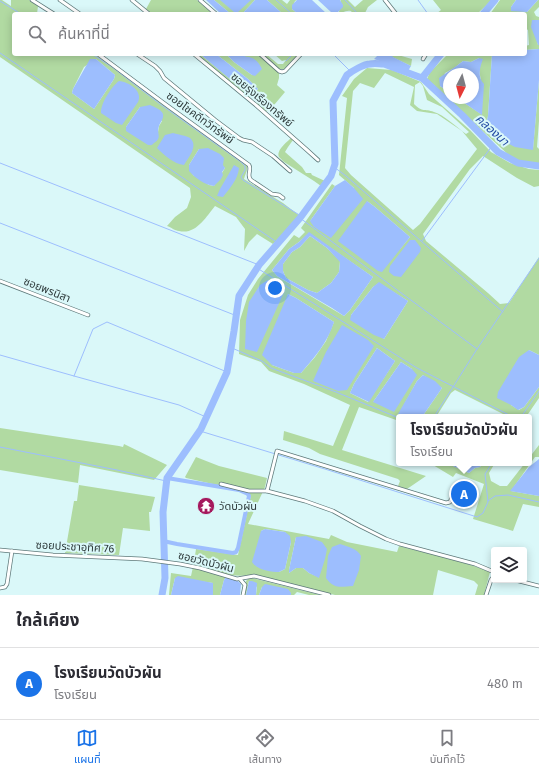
<!DOCTYPE html>
<html lang="th">
<head>
<meta charset="utf-8">
<style>
	body { margin:0; font-family:"Fira Sans","Noto Sans Thai",sans-serif; background:#f7f7f7; color:#2b2b33 }
	.controls { position:absolute; right:12px; bottom:12px; display:grid; overflow:hidden; border-radius:4px; box-shadow:0 2px 10px #0003 }
	.controls button { width:36px; height:36px; display:grid; place-items:center; padding:0; border:0; border-bottom:1px solid #e1e1e2; background:#fff; color:#2b2b33; font:20px sans-serif }
	.compass { position:absolute; left:443px; top:68px; width:36px; height:36px; border-radius:50%; background:#fff; box-shadow:0 2px 10px #0003; rotate:186deg }
	.you { position:absolute; left:275px; top:288px; width:14px; height:14px; margin:-10px; border:3px solid #fff; border-radius:50%; background:#1a73e8; box-shadow:0 0 0 6px #1a73e833 }
	.badge { display:grid; place-items:center; width:26px; height:26px; border-radius:50%; background:#1a73e8; color:#fff; font-size:13px; font-weight:700 }
	.pin { position:absolute; translate:-50% -50%; border:2px solid #fff; box-shadow:0 1px 4px #0006 }
	.popup { position:absolute; left:396px; top:414px; width:136px; height:52px; box-sizing:border-box; display:grid; place-content:center; border-radius:4px; background:#fff; filter:drop-shadow(0 1px 3px #0005); font-size:13px; white-space:nowrap; color:#7c7c81 }
	.popup b { font-size:15px; color:#2b2b33 }
	.popup::after { content:''; position:absolute; left:50%; top:100%; margin-left:-8px; border:8px solid transparent; border-top-color:#fff }
	.list { margin:0; padding:0; list-style:none }
	h2 { display:flex; justify-content:space-between; align-items:center; height:52px; margin:0; padding:0 16px; font-size:17px }
	h2 small { font-size:13px; font-weight:400; color:#7c7c81 }
	.list li { display:grid; grid-template-columns:26px 1fr auto; gap:12px; align-items:center; box-sizing:border-box; height:72px; padding:0 16px; border-top:1px solid #e1e1e2 }
	.list b { display:block; font-size:15px; white-space:nowrap }
	.list p { margin:0; font-size:13px; white-space:nowrap; color:#7c7c81 }
	.list em { font-size:13px; font-style:normal; color:#7c7c81 }
	.icon { flex:none; width:22px; height:22px; fill:none; stroke:currentColor; stroke-width:2; stroke-linecap:round; stroke-linejoin:round }
	.map { position:relative; flex:none; width:539px; height:595px; overflow:hidden }
	.search { position:absolute; background:#fff; box-shadow:0 2px 10px #0003; left:12px; right:12px; top:12px; height:44px; display:flex; align-items:center; gap:10px; box-sizing:border-box; padding:0 14px; border-radius:4px; color:#7c7c81; font-size:15px }
	.sheet { height:124px; background:#fff }
	nav { display:flex; justify-content:space-around; align-items:center; box-sizing:border-box; height:56px; border-top:1px solid #e1e1e2; background:#fff; font-size:11px; color:#7c7c81 }
	nav a { display:grid; justify-items:center; gap:2px }
	nav .on { color:#1a73e8 }
	.map>svg:first-child { display:block }
</style>
</head>
<body>
<div class="map">
<svg width="539" height="595" viewBox="0 0 539 595">
	<rect width="100%" height="100%" fill="#daf8f9"/>
	<g fill="#b1daa2" fill-rule="evenodd">
		<path d="M0 0H2L11 6V0H29L38 6 37 14H14V54H94L111 65 247 165C248 171 245 174 244 179L283 203 300 216 273 244 257 234 249 242 244 251 245 229 236 217 215 206C206 217 196 235 179 231 175 231 171 227 167 226L175 217 187 208 191 197 190 188 0 57ZM96 59 115 75 114 79 94 109 72 93 73 89 84 67ZM140 107 162 121 159 126 158 132 126 127ZM199 149 225 168 214 186 209 185 193 175 189 165Z"/>
		<path d="M151 0H197L213 14H152L146 9Z"/>
		<path d="M214 0H255L242 14H231Z"/>
		<path d="M267 0H282L287 4 290 0H297L295 1 292 9 298 14H283Z"/>
		<path d="M340 0H348L355 7 363 0H377L368 7 365 13 366 14H353L351 11C344 10 343 14 336 14L339 12 341 1Z"/>
		<path d="M433 0H492L477 14H436L441 10Z"/>
		<path d="M500 0H516L511 7 527 12 538 0H539V7L534 12 536 16 539 17V20H532L538 45H539V49L525 50V46L529 45 528 30 525 28V14H490Z"/>
		<path d="M195 54H200L249 94 251 95 250 98Z"/>
		<path d="M216 54H226L234 62 252 75 245 57 242 54H257L279 73V78L277 85 285 92 269 111H264L256 103 261 97 255 92 258 89 248 79Z"/>
		<path d="M261 54H266L278 64H283L286 60 282 61 274 54 282 55 299 54 284 69H279Z"/>
		<path d="M391 54H397L398 55 412 59 411 66 392 57Z"/>
		<path d="M448 54H492L488 116 486 125 533 149 539 80V121L537 147 539 149V163H529L513 159 462 112 427 79 430 72ZM479 58V69L481 81V114L457 98H449V92L440 86 445 73 454 68 463 61 471 62Z"/>
		<path d="M367 68 392 70 421 82 429 94 470 130 491 152 510 163 529 169 539 170V186L534 187 517 178 483 156 470 169 423 234 426 241 488 293 500 304 509 303 539 257V355L529 350 511 405 519 410 524 407 539 387V398L526 417H509L455 390 451 393 436 417H422L442 388 423 375 417 381 399 414 409 417H399V421L359 407 342 450 426 476 407 489 398 486 400 481 398 479 320 454 309 448 283 440 284 431 333 446 350 405 304 384 269 371 261 362 239 354 240 320 248 295 258 279 294 235 299 238 305 232 301 228 332 184 335 186 310 221 354 188 339 175 347 98 342 96 354 79ZM385 73 414 87 410 105 417 111 437 114 462 131 477 149 420 224 413 230 351 175 345 168 353 91 360 83 374 88ZM420 82 423 86 427 100 442 107 469 132 466 134C458 128 444 115 434 112 424 108 423 113 414 104L415 85ZM367 201 375 207 410 237 400 249ZM309 233 373 277 350 310 344 316 277 276 272 270 289 249 299 242ZM379 283 408 301 384 339 351 315 373 287ZM288 294 296 298 334 322 326 341 315 357 301 373H294L272 365ZM377 348 395 361 368 402 350 393 354 384ZM401 362 412 369 373 402Z"/>
		<path d="M291 138 293 140 288 147 285 152 302 167 306 173H311L312 175 325 181 321 186 314 181 284 162C283 161 280 158 279 157 276 150 287 142 291 138Z"/>
		<path d="M310 236 327 248 340 261 339 272 331 283 317 293 308 290 286 278 283 271V264L292 252 300 247Z"/>
		<path d="M0 428 119 446 123 447 124 444 167 465 154 480 80 465 78 483 0 470Z"/>
		<path d="M539 445V457H535L511 491 539 496V507L523 504 513 531 473 519 484 484 456 473 453 477 433 465 434 463H446L469 473 475 468 480 467 483 463H495L489 473 491 481 500 486H507L525 463H529V458Z"/>
		<path d="M196 457 219 466 267 478 265 487 248 524 329 539 331 535 347 542 397 552 399 546C429 554 461 560 490 572L484 595H475L478 585 474 581 438 570 433 595H335L251 575C232 578 213 571 195 565L194 562 196 549 238 555 251 495 247 496 245 492 226 487 186 478 185 477ZM265 529 285 532 291 542 285 569 279 572 261 531ZM296 537 319 577 309 573 303 568H296L289 573V570Z"/>
		<path d="M79 485 155 497 151 512H149L150 531 123 528 119 555 65 553 74 501H77Z"/>
		<path d="M193 567 226 577 224 580 220 595H213V583L175 578 171 595H169L171 573 191 576Z"/>
		<path d="M252 578 320 595H309L297 592 294 595H291V593L262 587 259 595H256L257 587 249 581 246 595H244L246 581 248 579Z"/>
	</g>
	<g fill="#9dbefe" fill-rule="evenodd">
		<path d="M206 0H214L231 14H221Z"/>
		<path d="M220 0H251L237 13 234 12Z"/>
		<path d="M255 0H267L283 14H242Z"/>
		<path d="M297 0H312L327 14H298L292 9V5Z"/>
		<path d="M318 0H340L343 5V7L336 14 332 13Z"/>
		<path d="M516 0H538L527 12 511 11V7Z"/>
		<path d="M532 20H539V45H538L531 27Z"/>
		<path d="M539 49V80L533 150 515 147 499 139 486 125 488 116 492 54H525V50Z"/>
		<path d="M200 54H216L248 79 258 89 251 95H249Z"/>
		<path d="M226 54H242C246 58 247 56 252 58 257 60 260 65 262 69L255 76 252 75 234 62Z"/>
		<path d="M379 54H391L393 57 411 66 408 71 374 59Z"/>
		<path d="M479 58 483 59C480 67 477 77 484 84L482 115 457 98H473V74H449V92L440 86 439 78C447 72 456 67 463 61L471 62Z"/>
		<path d="M90 59H96L115 75 114 79 94 109 72 93 73 89Z"/>
		<path d="M119 81C129 82 143 91 138 102L122 125 116 123 101 113C100 104 112 86 119 81Z"/>
		<path d="M150 105C154 107 161 109 163 114 164 119 160 122 159 126 156 134 163 137 154 143 151 146 152 145 148 145L126 131V127L140 107Z"/>
		<path d="M173 133C177 134 187 136 190 138 199 146 188 158 184 165 174 164 164 155 157 148L165 135Z"/>
		<path d="M208 148 220 154 224 158 223 165 225 168 222 172 223 175 221 179 214 186C205 185 195 178 189 171V165L199 149Z"/>
		<path d="M234 165 239 168C238 179 230 188 223 197L217 196 220 189Z"/>
		<path d="M345 180 354 188 363 199 331 238 314 227 310 221 335 186Z"/>
		<path d="M367 201 375 207 410 237 382 272 378 271 338 241Z"/>
		<path d="M309 232 373 277 350 310 344 316 332 308 277 276 272 270 289 249 299 242ZM310 236 327 248 340 262 339 272 331 283 317 293 308 290 286 278 283 271V264L292 252 300 247Z"/>
		<path d="M410 240H415L421 248 420 252 401 277 394 276 389 272 390 266Z"/>
		<path d="M268 280 285 290 257 352 245 349 246 321 249 302 260 285Z"/>
		<path d="M379 282 408 301 384 339 374 335 350 320 351 315 373 287Z"/>
		<path d="M288 294 296 298 334 322C328 342 314 358 301 373H294L272 365 262 355Z"/>
		<path d="M342 325 368 340 374 346 347 390 338 391 313 381 326 352Z"/>
		<path d="M377 348 395 361 369 402 350 393 354 384Z"/>
		<path d="M529 350 539 355V387L524 407 518 410 511 405 497 398 498 392 519 357Z"/>
		<path d="M401 362 412 369 417 375 394 412 373 402Z"/>
		<path d="M423 375 435 381 442 388 422 417H409L398 414 417 381Z"/>
		<path d="M539 459V496L510 491 529 467Z"/>
		<path d="M446 463H483L480 467 475 468 469 473Z"/>
		<path d="M265 529 285 532 290 536 291 542 285 569 279 572C271 572 257 570 252 562L261 531Z"/>
		<path d="M306 536 322 542 327 549 325 559 319 578 309 573 303 568H296L289 573V570L296 537Z"/>
		<path d="M340 544C348 547 357 548 361 556L359 570 353 586C340 587 334 589 326 578L328 556 332 547Z"/>
		<path d="M178 576 213 583V595H171L175 578Z"/>
		<path d="M226 577 238 581 241 584 240 595H220L224 580Z"/>
		<path d="M249 581H252L257 583 256 595H246Z"/>
		<path d="M265 584 288 589 291 593V595H259L262 587Z"/>
	</g>
	<g fill="none" stroke-linecap="round" stroke-linejoin="round">
		<g stroke="#9dbefe" stroke-width="1">
			<path d="M276 0 292 14"/>
			<path d="M345 0 358 14"/>
			<path d="M418 0 428 14"/>
			<path d="M0 1 21 14"/>
			<path d="M0 53 278 243"/>
			<path d="M92 54 112 67 160 104 241 162 245 166V170L241 177 243 180 301 216"/>
			<path d="M333 54 351 72"/>
			<path d="M286 61 293 54"/>
			<path d="M0 163 259 265"/>
			<path d="M334 167 346 176 503 312"/>
			<path d="M300 218 477 349"/>
			<path d="M0 223 237 316"/>
			<path d="M422 241 492 146"/>
			<path d="M257 268 417 368 513 417"/>
			<path d="M232 348 262 361 271 368 336 392 399 418"/>
			<path d="M0 355 74 376 179 405 206 417"/>
			<path d="M74 376 93 329 107 322 227 372"/>
			<path d="M434 417 477 349 539 258"/>
			<path d="M521 417 539 391"/>
			<path d="M200 431 328 470 477 517 483 513 488 502 485 474 492 463"/>
			<path d="M0 447 117 470 166 481"/>
			<path d="M488 501 495 496 508 495 539 502"/>
		</g>
		<path stroke="#9dbefe" stroke-width="4" d="M163 541 177 544 233 553 236 552 238 548 249 496 248 494 239 490 167 478"/>
		<g stroke="#9dbefe" stroke-width="7">
			<path d="M483 14 495 0"/>
			<path d="M422 78 441 54"/>
			<path d="M162 595 165 578 163 512 167 478 201 429 227 372 234 331 239 296 259 265 300 218 331 176 335 164 333 101 347 75C352 71 364 64 370 64 375 63 379 64 384 64L422 78 462 115 498 152 518 163 539 166"/>
		</g>
		<defs>
			<g id="street">
				<path d="M32 0 54 14"/>
				<path d="M60 0 80 14"/>
				<path d="M132 0 149 14"/>
				<path d="M200 0 216 14"/>
				<path d="M385 0 396 14"/>
				<path d="M98 54 165 104 249 165C252 170 246 176 251 180L272 194 279 195 283 198"/>
				<path d="M137 54 155 66 160 71 164 78 215 120 239 138 243 140 252 142 273 156 290 171"/>
				<path d="M194 54 257 106 307 150 318 160"/>
				<path d="M260 54 279 71 282 72 285 71 301 54"/>
				<path d="M423 59 426 54"/>
				<path d="M0 281 88 315"/>
				<path d="M221 484 249 491H267L305 501 333 511 360 526 386 539 400 544 475 564 494 572"/>
				<path d="M267 491 277 451 446 503 450 502 452 497 459 498"/>
				<path d="M0 550 53 555 142 559 180 564 200 568 237 579 254 576 329 595"/>
				<path d="M240 579 245 585 243 595"/>
				<path d="M515 580 539 586"/>
				<path d="M0 588 5 587 7 584 12 551"/>
				<path d="M486 595 491 580 494 576"/>
			</g>
		</defs>
		<use href="#street" stroke="#5e797a" stroke-width="4.5"/>
		<use href="#street" stroke="#fff" stroke-width="3"/>
	</g>
	<defs>
		<symbol id="temple-disc" viewBox="-11 -11 22 22"><circle r="9.5" fill="#a5185d" stroke="#daf8f9"/><path d="M0-6L5-2H3V0L6.5 2.5H4V6H1.5V3h-3V6H-4V2.5H-6.5L-3 0V-2H-5Z" fill="#fff"/></symbol>
	</defs>
	<g fill-rule="evenodd">
		<use href="#temple-disc" x="196" y="496" width="20" height="20"/>
	</g>
	<g text-anchor="middle" dominant-baseline="central" stroke-width="4" stroke-linejoin="round" paint-order="stroke">
		<g font-size="11" fill="#2e3a3b" stroke="#daf8f9">
			<text transform="translate(262 100) rotate(40)">ซอยรุ่งเรืองทรัพย์</text>
			<text transform="translate(200 118) rotate(36)">ซอยโชคดีทวีทรัพย์</text>
			<text transform="translate(47 290) rotate(22)">ซอยพรนิสา</text>
			<text transform="translate(75 547) rotate(3)">ซอยประชาอุทิศ 76</text>
			<text transform="translate(206 562) rotate(14)">ซอยวัดบัวผัน</text>
		</g>
		<g font-size="11" fill="#2e3a3b" stroke="#daf8f9" text-anchor="start">
			<text x="219" y="506">วัดบัวผัน</text>
		</g>
		<g font-size="12" font-style="italic" fill="#224aa4" stroke="#daf8f9">
			<text transform="translate(492 130) rotate(42)">คลองนา</text>
		</g>
	</g>
</svg>
<div class="controls">
<button><svg class="icon" aria-label="layers" viewBox="0 0 24 24"><path d="M12 4l9 5-9 5-9-5zM3 14l9 5 9-5"/></svg></button>
</div>
<svg class="compass" viewBox="-18 -18 36 36"><path d="M0-13l5 13h-10z" fill="#e53935"/><path d="M0 13l5-13h-10z" fill="#7c7c81"/></svg>
<div class="you"></div>
<div class="pin badge" style="left:464px;top:494px">A</div>
<div class="popup"><b>โรงเรียนวัดบัวผัน</b>โรงเรียน</div>
<div class="search"><svg class="icon" aria-label="search" viewBox="0 0 24 24"><circle cx="10" cy="10" r="6"/><path d="M15 15l6 6"/></svg>ค้นหาที่นี่</div>
</div>
<section class="sheet">
<h2>ใกล้เคียง<small></small></h2>
<ul class="list">
<li><span class="badge">A</span><div><b>โรงเรียนวัดบัวผัน</b><p>โรงเรียน</p></div><em>480 m</em></li>
</ul>
</section>
<nav>
<a class="on"><svg class="icon" aria-label="map" viewBox="0 0 24 24"><path d="M3 6l6-2 6 2 6-2v14l-6 2-6-2-6 2zM9 4v14M15 6v14"/></svg>แผนที่</a>
<a><svg class="icon" aria-label="directions" viewBox="0 0 24 24"><path d="M12 3l9 9-9 9-9-9zM9 14v-3h6M13 9l2 2-2 2"/></svg>เส้นทาง</a>
<a><svg class="icon" aria-label="saved" viewBox="0 0 24 24"><path d="M7 4h10v16l-5-4-5 4z"/></svg>บันทึกไว้</a>
</nav>
</body>
</html>
